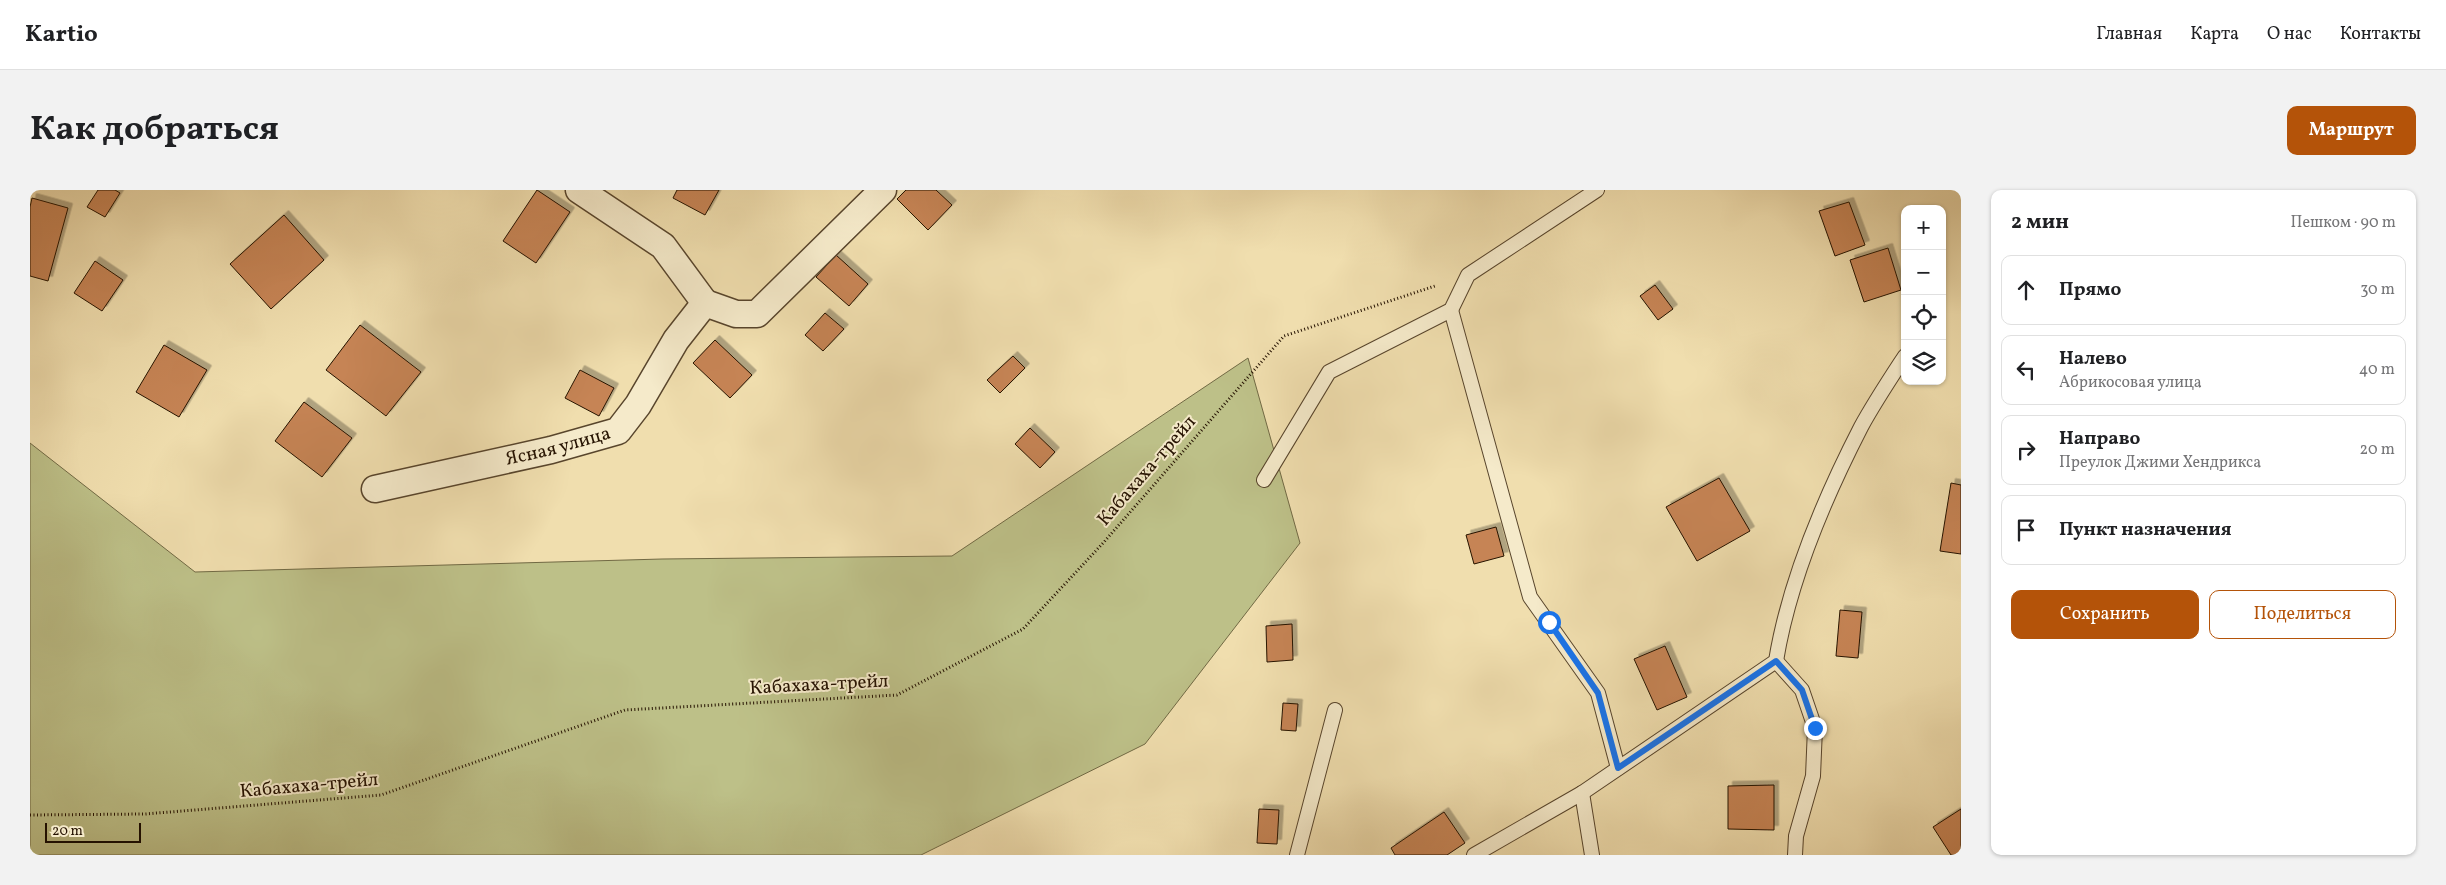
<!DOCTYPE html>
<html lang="ru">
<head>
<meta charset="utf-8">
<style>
	body { margin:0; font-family:Vollkorn,serif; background:#f2f2f2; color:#202124 }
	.controls { position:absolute; right:15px; top:15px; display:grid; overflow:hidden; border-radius:10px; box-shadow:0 1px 4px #0004 }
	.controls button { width:45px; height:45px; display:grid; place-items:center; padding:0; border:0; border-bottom:1px solid #e0e0e0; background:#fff; color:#202124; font:25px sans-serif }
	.scale { position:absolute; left:15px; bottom:12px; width:96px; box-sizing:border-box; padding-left:5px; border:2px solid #251201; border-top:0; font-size:14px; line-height:18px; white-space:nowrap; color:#251201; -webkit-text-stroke:4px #f5eaca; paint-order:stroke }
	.stop { position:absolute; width:15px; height:15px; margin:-11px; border:4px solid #1a73e8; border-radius:50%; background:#fff }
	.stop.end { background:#1a73e8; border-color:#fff; box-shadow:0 1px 5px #0008 }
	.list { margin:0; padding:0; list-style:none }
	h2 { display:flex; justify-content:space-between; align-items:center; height:65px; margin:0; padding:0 20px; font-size:21px }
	h2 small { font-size:16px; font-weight:400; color:#757577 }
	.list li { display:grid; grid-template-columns:32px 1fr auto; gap:15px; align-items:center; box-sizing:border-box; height:70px; margin:0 10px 10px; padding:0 10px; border:1px solid #e0e0e0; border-radius:10px }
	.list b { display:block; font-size:19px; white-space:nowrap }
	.list p { margin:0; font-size:16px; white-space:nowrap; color:#757577 }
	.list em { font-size:16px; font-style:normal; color:#757577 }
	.actions { display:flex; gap:10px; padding:15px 20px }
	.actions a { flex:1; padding:11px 0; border:1px solid #b45309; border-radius:10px; text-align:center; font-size:18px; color:#b45309 }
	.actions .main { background:#b45309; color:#fff }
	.icon { flex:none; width:28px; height:28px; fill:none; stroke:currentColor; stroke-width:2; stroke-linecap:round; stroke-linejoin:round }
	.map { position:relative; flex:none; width:1931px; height:665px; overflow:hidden; border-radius:10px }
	header { display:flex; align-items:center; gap:30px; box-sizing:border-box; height:70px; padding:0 25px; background:#fff; border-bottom:1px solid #e0e0e0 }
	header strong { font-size:24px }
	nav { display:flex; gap:28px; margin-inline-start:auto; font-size:18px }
	.intro { display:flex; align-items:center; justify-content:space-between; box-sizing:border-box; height:120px; padding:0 30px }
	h1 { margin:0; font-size:35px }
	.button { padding:12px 22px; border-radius:10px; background:#b45309; color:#fff; font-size:18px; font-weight:700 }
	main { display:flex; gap:30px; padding:0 30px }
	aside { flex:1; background:#fff; border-radius:10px; box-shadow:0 1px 4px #0004 }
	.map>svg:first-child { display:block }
</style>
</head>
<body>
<header>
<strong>Kartio</strong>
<nav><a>Главная</a><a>Карта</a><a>О нас</a><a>Контакты</a></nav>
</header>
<div class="intro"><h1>Как добраться</h1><a class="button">Маршрут</a></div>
<main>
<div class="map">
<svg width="1931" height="665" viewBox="0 0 1931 665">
	<defs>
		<filter id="shadow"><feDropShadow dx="4.5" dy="-4.5" stdDeviation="0" flood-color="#0004"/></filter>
	</defs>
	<rect width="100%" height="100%" fill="#f0deae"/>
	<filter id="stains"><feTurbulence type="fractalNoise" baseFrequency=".004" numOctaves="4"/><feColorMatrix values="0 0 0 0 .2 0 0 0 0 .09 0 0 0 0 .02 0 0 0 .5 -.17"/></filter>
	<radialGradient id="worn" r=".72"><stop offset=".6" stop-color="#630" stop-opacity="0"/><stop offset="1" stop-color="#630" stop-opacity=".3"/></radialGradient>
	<path fill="#bdc088" stroke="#716944" d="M1218 168 1270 353 1115 554 891 665H0V253L165 382 632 369 922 366Z"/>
	<g fill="#c68454" stroke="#251201" filter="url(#shadow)">
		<path d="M68 0H85L90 3 75 27 57 17Z"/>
		<path d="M507 0 540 22 506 73 473 51Z"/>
		<path d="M647 0H689L675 25 643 8Z"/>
		<path d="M876 0H906L922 15 898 40 867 9Z"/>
		<path d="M2 8 38 18 18 91 0 86V17Z"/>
		<path d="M1819 12 1835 55 1805 66 1789 21Z"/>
		<path d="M254 25 294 70 241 119 200 74Z"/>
		<path d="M1858 58 1871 100 1834 112 1820 70Z"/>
		<path d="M806 65 838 94 819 116 786 87Z"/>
		<path d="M65 71 93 90 72 121 44 103Z"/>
		<path d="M1625 95 1643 119 1628 130 1610 106Z"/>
		<path d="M795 123 814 139 793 161 775 145Z"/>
		<path d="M330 135 391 182 356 226 296 180Z"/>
		<path d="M685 150 722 185 700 208 663 173Z"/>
		<path d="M134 155 177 180 149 227 106 202Z"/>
		<path d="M983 166 995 178 970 203 957 190Z"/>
		<path d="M550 180 584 198 569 226 535 208Z"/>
		<path d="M274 212 322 248 292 287 245 251Z"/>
		<path d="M1000 238 1025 262 1010 278 985 254Z"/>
		<path d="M1689 288 1720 341 1667 371 1636 317Z"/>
		<path d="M1921 293 1931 295V364L1910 361Z"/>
		<path d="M1466 337 1474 366 1444 374 1436 345Z"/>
		<path d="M1810 420 1832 422 1828 468 1806 466Z"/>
		<path d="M1262 434 1263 470 1237 472 1236 436Z"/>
		<path d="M1635 456 1657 507 1627 520 1604 469Z"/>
		<path d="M1253 513 1268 514 1266 541 1251 540Z"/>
		<path d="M1744 595V640L1698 639V596Z"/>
		<path d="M1229 619 1249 620 1247 654 1227 653Z"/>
		<path d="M1931 619V665H1921L1903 637Z"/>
		<path d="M1414 622 1435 653 1417 665H1365L1361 658Z"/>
	</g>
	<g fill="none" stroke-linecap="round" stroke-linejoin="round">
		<defs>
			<g id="lane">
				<path d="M1421 120 1500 407 1568 503 1588 578"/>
				<path d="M1234 290 1299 182 1421 120 1438 85 1567 0"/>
				<path d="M1746 471 1772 500 1785 538 1783 586 1766 646 1765 665"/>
				<path d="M1552 603 1562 665"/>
				<path d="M1267 665 1305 520"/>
				<path d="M1444 665 1552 603 1746 471C1759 391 1794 309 1831 237 1844 213 1860 189 1875 166"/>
			</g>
			<g id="street">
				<path d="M549 0 633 56 675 113"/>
				<path id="s1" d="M345 299 521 260 588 241 608 215 646 150 675 113 706 124H727L853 0"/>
			</g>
		</defs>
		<use href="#lane" stroke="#58452c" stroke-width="16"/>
		<use href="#street" stroke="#58452c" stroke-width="29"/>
		<path stroke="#251201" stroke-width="3" stroke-dasharray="1 2.5" stroke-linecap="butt" d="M0 625 115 624 351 605 595 520 867 505 993 439 1074 352 1254 146 1405 96"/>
		<use href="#lane" stroke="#f5eaca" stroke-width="14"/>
		<use href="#street" stroke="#f5eaca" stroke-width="26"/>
	</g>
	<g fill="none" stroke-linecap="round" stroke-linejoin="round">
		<path stroke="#1a73e8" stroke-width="6" d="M1519 432 1568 503 1588 578 1746 471 1772 500 1785 538"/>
	</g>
	<g text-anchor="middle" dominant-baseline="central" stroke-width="4" stroke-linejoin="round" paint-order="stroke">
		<g font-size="19" fill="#251201" stroke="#f5eaca">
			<text stroke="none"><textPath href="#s1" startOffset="188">Ясная улица</textPath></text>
			<text transform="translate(1117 281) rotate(-49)">Кабахаха-трейл</text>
			<text transform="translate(789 495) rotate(-3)">Кабахаха-трейл</text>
			<text transform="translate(279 596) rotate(-5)">Кабахаха-трейл</text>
		</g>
	</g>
	<rect width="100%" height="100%" filter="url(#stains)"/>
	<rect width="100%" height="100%" fill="url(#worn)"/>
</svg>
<div class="controls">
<button>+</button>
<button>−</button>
<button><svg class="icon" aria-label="locate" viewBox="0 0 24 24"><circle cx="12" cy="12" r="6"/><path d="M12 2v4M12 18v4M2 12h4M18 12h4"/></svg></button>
<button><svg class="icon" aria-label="layers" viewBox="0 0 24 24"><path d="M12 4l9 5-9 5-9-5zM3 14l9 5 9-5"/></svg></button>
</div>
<div class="scale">20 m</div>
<div class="stop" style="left:1519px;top:432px"></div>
<div class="stop end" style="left:1785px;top:538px"></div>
</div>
<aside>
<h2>2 мин<small>Пешком · 90 m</small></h2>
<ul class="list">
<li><svg class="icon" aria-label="ahead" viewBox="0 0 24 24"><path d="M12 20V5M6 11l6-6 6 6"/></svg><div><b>Прямо</b></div><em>30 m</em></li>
<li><svg class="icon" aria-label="left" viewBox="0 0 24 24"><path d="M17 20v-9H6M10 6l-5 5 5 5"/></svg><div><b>Налево</b><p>Абрикосовая улица</p></div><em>40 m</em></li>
<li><svg class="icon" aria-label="right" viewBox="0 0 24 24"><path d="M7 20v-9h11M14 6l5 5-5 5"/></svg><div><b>Направо</b><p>Преулок Джими Хендрикса</p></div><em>20 m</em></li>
<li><svg class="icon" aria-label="arrive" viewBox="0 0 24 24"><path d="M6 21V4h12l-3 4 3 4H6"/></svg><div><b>Пункт назначения</b></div></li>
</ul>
<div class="actions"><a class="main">Сохранить</a><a>Поделиться</a></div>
</aside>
</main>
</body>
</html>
